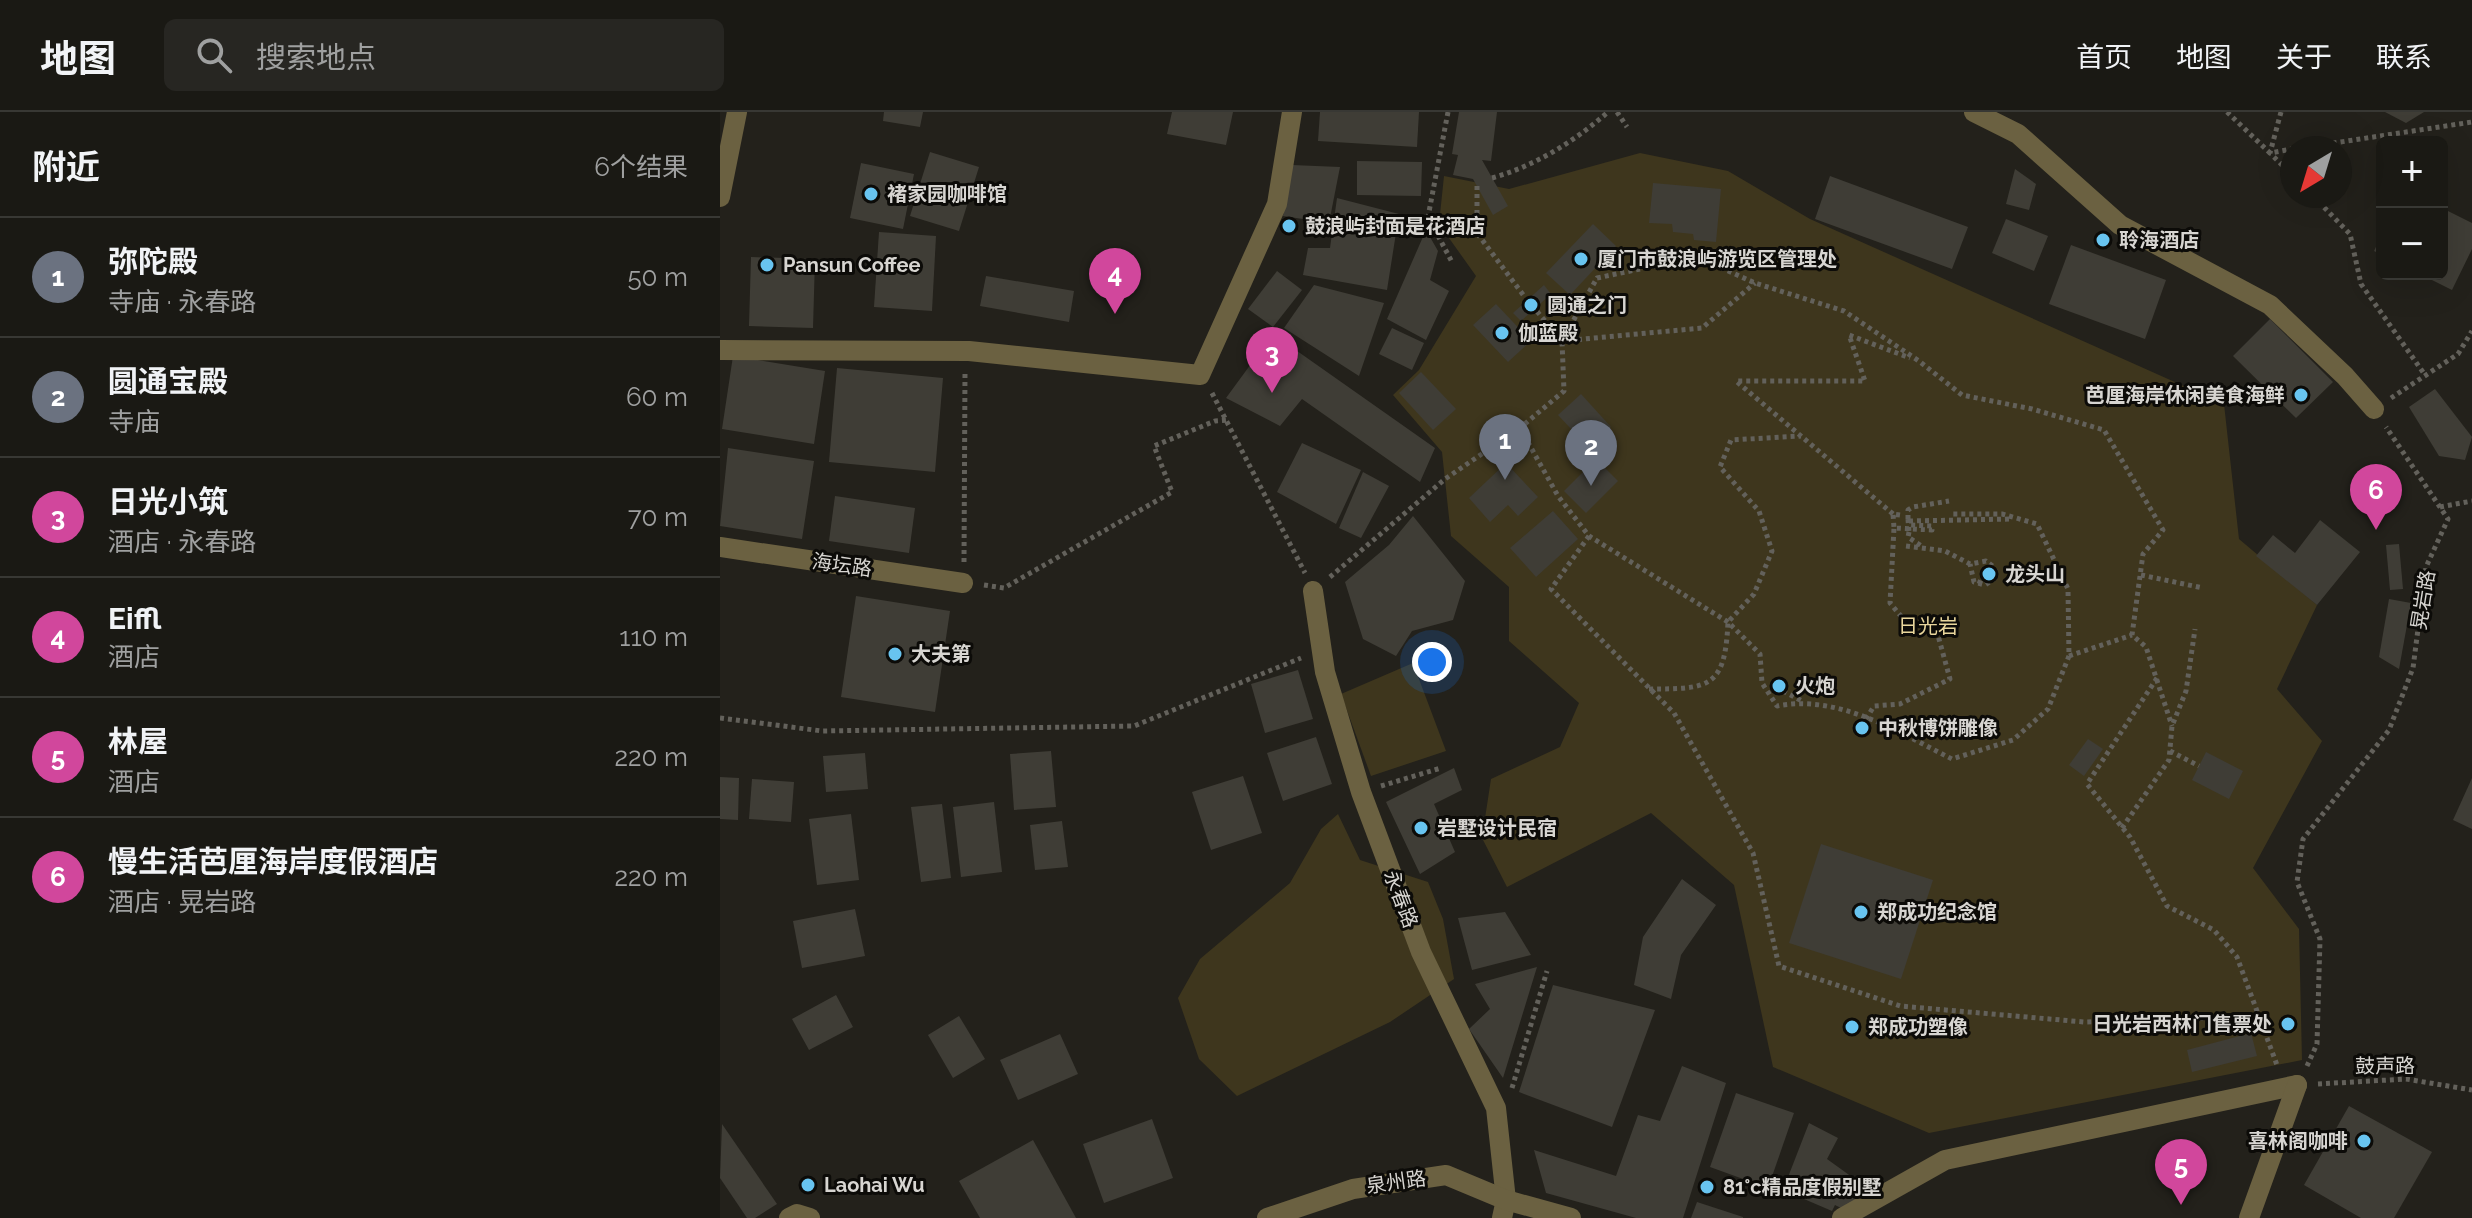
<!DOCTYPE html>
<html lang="zh">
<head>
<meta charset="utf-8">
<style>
	body { margin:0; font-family:Raleway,"Noto Sans SC",sans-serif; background:#272622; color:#f1f3f6 }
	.controls { position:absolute; right:24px; top:24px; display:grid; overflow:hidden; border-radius:12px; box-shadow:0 8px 32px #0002 }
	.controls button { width:72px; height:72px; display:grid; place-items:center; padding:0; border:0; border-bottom:2px solid #383834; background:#1a1914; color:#f1f3f6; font:40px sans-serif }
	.compass { position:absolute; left:1560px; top:24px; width:72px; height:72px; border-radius:50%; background:#1a1914; box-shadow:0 8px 32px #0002; rotate:218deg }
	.you { position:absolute; left:712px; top:550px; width:28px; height:28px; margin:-20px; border:6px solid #fff; border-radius:50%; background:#1a73e8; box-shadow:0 0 0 12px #1a73e833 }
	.badge { display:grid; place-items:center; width:52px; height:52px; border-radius:50%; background:#b45309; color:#fff; font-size:26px; font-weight:700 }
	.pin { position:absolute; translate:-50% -66px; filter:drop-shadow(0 2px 4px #0008) }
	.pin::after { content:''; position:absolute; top:42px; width:28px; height:24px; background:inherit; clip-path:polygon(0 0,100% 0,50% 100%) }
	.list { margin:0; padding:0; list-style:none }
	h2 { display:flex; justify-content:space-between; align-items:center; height:104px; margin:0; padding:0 32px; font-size:34px }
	h2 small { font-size:26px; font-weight:400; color:#9fa0a0 }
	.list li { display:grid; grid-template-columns:52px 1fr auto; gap:24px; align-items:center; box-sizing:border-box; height:120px; padding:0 32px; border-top:2px solid #383834 }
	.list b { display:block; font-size:30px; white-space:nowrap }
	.list p { margin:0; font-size:26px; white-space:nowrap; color:#9fa0a0 }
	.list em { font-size:26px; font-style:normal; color:#9fa0a0 }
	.icon { flex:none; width:44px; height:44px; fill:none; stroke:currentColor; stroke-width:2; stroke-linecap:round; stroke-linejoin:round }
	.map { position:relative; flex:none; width:1752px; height:1106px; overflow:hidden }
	header { display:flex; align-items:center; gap:48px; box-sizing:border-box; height:112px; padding:0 40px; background:#1a1914; border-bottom:2px solid #383834 }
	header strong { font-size:38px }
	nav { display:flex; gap:44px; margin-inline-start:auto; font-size:28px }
	.search { width:560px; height:72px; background:#272622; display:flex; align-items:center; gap:20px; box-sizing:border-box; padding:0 28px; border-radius:12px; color:#9fa0a0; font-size:30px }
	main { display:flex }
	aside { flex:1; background:#1a1914 }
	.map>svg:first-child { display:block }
</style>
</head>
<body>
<header>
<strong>地图</strong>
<div class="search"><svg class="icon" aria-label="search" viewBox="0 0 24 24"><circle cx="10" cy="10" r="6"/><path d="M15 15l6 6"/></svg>搜索地点</div>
<nav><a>首页</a><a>地图</a><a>关于</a><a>联系</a></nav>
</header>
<main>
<aside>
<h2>附近<small>6个结果</small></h2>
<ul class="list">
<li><span class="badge" style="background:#6b7280">1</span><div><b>弥陀殿</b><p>寺庙 · 永春路</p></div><em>50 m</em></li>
<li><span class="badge" style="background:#6b7280">2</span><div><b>圆通宝殿</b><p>寺庙</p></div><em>60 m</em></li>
<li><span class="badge" style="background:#d1479c">3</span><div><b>日光小筑</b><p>酒店 · 永春路</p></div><em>70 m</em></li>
<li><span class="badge" style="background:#d1479c">4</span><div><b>Eiffl</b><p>酒店</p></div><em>110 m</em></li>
<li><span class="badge" style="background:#d1479c">5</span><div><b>林屋</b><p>酒店</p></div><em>220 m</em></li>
<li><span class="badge" style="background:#d1479c">6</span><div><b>慢生活芭厘海岸度假酒店</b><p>酒店 · 晃岩路</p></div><em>220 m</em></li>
</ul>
</aside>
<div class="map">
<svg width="1752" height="1106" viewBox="0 0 1752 1106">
	<rect width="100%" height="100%" fill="#23211b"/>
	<g fill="#3e361d">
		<path d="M920 41 1008 59 1090 107 1504 292 1519 427 1597 493 1557 577 1602 629 1533 756 1579 817 1582 948 1209 1021 1053 955 1014 773 931 701 787 775 762 726 771 667 840 635 859 591 789 529V475L731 424 722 340 673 283 699 258 756 164 719 112 724 64 789 77Z"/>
		<path d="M693 551 726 639 651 664 621 582Z"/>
		<path d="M618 702 640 748 708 770 723 807 734 867 670 910 517 984 479 947 458 886 480 847 570 771 601 717Z"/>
	</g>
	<g fill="#3f3d36">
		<path d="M164 0H203L200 15 163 9Z"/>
		<path d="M452 0H513L506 33 447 22Z"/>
		<path d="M600 0H699L697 35 598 29Z"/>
		<path d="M739 0H777L771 49 762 48 788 94 773 103 753 67 733 63 738 43 732 42Z"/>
		<path d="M1665 0H1704L1686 11Z"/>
		<path d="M210 40 259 55 239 119 190 104Z"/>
		<path d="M637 49 702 50 701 84 637 83Z"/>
		<path d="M141 51 194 62 183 117 130 106Z"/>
		<path d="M572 53 620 55 609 111 563 104Z"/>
		<path d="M1295 57 1316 72 1309 98 1286 92Z"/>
		<path d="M1110 64 1248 115 1232 157 1095 107Z"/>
		<path d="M933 71 1001 77 996 130 974 128 973 122 953 120 952 112 929 111Z"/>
		<path d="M617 86 679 102 667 178 583 163 588 136H610Z"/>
		<path d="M1722 96 1752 111V137L1732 178 1700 162H1722Z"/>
		<path d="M1286 107 1328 124 1314 159 1272 141Z"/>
		<path d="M873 112 896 134 850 183 826 161Z"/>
		<path d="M706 118 718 139 710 168 729 179 706 228 667 207Z"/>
		<path d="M159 120 216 124 212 199 154 195Z"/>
		<path d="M1662 122V143L1654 139Z"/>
		<path d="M1351 133 1446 168 1425 227 1329 192Z"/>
		<path d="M31 145 95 147 93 216 29 214Z"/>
		<path d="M557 159 582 178 553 215 528 197Z"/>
		<path d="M266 164 354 179 349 210 260 194Z"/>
		<path d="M594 173 664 191 639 264 564 216Z"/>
		<path d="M824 173 831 182 801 209 793 201Z"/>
		<path d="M776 192 811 229 788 250 753 213Z"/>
		<path d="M1550 207 1613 270 1576 306 1513 244Z"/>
		<path d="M672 216 704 231 692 258 659 242Z"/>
		<path d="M553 222 715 336 700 370 582 287 560 314 506 286Z"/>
		<path d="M13 244 105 259 94 332 2 317Z"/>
		<path d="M117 256 223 266 215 360 109 350Z"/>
		<path d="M701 260 736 297 713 318 679 281Z"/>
		<path d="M1715 277 1752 325 1745 348 1719 344 1689 295Z"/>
		<path d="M861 282 891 315 869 336 838 303Z"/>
		<path d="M582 331 641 358 616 412 557 380Z"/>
		<path d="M8 336 94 349 82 427 0 414Z"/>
		<path d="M876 347 898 369 866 401 844 379Z"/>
		<path d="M786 351 818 385 798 404 788 393 770 410 749 386Z"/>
		<path d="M643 360 669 374 641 426 619 416Z"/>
		<path d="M115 384 195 396 189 441 109 429Z"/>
		<path d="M833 399 858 427 816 465 790 436Z"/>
		<path d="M693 404 745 469 733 508 692 519 676 544 643 527 625 470 669 433Z"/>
		<path d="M1600 408 1640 440 1597 493 1536 444 1553 423 1575 441Z"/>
		<path d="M1679 432 1683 477 1670 478 1666 433Z"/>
		<path d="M136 484 230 499 215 600 121 585Z"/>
		<path d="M1669 487 1691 491 1679 557 1659 545Z"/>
		<path d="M578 558 593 607 545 621 531 572Z"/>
		<path d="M596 625 612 672 563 689 547 641Z"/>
		<path d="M1368 627 1383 637 1364 664 1349 653Z"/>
		<path d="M331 639 336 695 294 698 290 642Z"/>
		<path d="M1486 640 1523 659 1509 687 1472 668Z"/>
		<path d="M145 641 148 677 106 680 103 644Z"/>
		<path d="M734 656 742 678 714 692 735 740 700 762 666 690Z"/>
		<path d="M523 664 542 721 491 738 472 680Z"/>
		<path d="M0 665 19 666 18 708 0 707Z"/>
		<path d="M1752 666V717L1733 708Z"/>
		<path d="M32 667 74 670 71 710 29 707Z"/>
		<path d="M274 690 282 760 241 765 233 695Z"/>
		<path d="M222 692 231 766 201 770 191 695Z"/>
		<path d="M131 702 139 768 97 773 89 707Z"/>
		<path d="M342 709 348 755 315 758 310 713Z"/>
		<path d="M1101 732 1213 768 1181 867 1069 831Z"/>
		<path d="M962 767 996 793 961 843 951 887 914 873 923 825Z"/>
		<path d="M135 797 145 844 82 856 73 809Z"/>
		<path d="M785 800 811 843 752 858 738 806Z"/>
		<path d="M817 855 783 966 749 917 770 897 755 872Z"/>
		<path d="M833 873 935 898 892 1015 799 980Z"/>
		<path d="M116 883 133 915 89 938 72 907Z"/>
		<path d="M239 904 265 947 233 966 208 923Z"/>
		<path d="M1531 921 1537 944 1472 960 1467 938Z"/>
		<path d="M340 922 358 962 298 988 280 948Z"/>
		<path d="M962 954 1006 971 963 1106H916L826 1081 814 1038 896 1064 918 1003 940 1009Z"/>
		<path d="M1016 981 1074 1001 1048 1076 990 1055Z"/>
		<path d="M1629 994 1712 1040 1674 1106H1641L1584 1073Z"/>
		<path d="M432 1007 453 1066 384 1091 363 1032Z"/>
		<path d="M1089 1011 1118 1026 1107 1047 1143 1073 1129 1100 1115 1093 1112 1099 1063 1078Z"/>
		<path d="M2 1012 57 1092 35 1106H27L0 1066Z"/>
		<path d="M313 1028 356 1106H260L239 1069Z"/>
		<path d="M977 1090 1023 1105V1106H971Z"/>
	</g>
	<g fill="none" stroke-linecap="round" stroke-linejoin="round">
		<g stroke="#63615b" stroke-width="5" stroke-dasharray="4 4" stroke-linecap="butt">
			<path d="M728 0 708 105 732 150"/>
			<path d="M897 0 907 15"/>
			<path d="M1507 0 1550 41 1572 37"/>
			<path d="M1561 0 1550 41 1572 63"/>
			<path d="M1581 36 1752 10"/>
			<path d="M772 66C815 54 855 29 888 0"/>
			<path d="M757 74V121L807 188"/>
			<path d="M1593 84 1630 122 1641 172 1705 263"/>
			<path d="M842 229 877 166 977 145 1035 171 1124 199 1199 249 1242 283 1312 297 1384 318 1443 418 1423 442 1412 523 1426 535 1452 614"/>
			<path d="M842 229 982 216 1035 171"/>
			<path d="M492 281 585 461"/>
			<path d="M1671 286 1738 242 1752 219"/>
			<path d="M800 316 838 384 869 424 1008 510 1040 542 1042 571 1057 594C1119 582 1178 620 1232 647L1293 628 1328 597 1349 544 1348 477 1317 412 1282 402H1231"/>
			<path d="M1720 395 1752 389"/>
			<path d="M1173 402 1016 269H1145L1129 223 1190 246"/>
			<path d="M1180 403 1173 402 1174 416 1212 418V414L1189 413"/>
			<path d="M1188 407V398L1193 395 1229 389"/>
			<path d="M1189 409 1292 407"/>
			<path d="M1189 420 1188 425 1203 435"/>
			<path d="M869 424 831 477 954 601 1033 741 1059 854 1180 894 1364 910 1539 904"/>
			<path d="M1186 434 1225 439 1250 452 1266 449 1275 456 1274 467 1265 473 1254 470 1250 452"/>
			<path d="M244 450 245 260"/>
			<path d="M1421 463 1483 476"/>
			<path d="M610 465 725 367 800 316 844 279 842 229 815 197"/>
			<path d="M1259 472 1264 460"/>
			<path d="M264 473 284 476 452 380 434 334 495 309 508 308"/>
			<path d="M1349 544 1412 523"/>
			<path d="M1437 566 1367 672 1410 725 1447 794 1494 818 1517 845 1557 953"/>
			<path d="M929 577C990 577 1005 576 1008 510L1034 482 1052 439 1039 399 1000 355 1011 328 1081 324"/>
			<path d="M1063 579 1082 589"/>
			<path d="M0 606 102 619 414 614 581 546"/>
			<path d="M1146 607 1154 594 1180 592 1230 567 1214 509H1185L1170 491 1174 416"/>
			<path d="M1450 639 1479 654"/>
			<path d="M661 674 721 656"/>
			<path d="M1402 716 1449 648 1452 614 1466 579 1475 517"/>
			<path d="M1587 954 1597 932 1600 827 1577 770 1583 727 1669 618 1693 556 1706 455 1728 407 1666 315"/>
			<path d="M1598 972 1686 967 1752 978"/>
			<path d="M792 976 827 859"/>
		</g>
		<g stroke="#6b6141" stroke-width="20">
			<path d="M1254 0 1298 22 1400 113 1550 193 1625 264 1654 297"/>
			<path d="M0 85 17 0"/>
			<path d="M0 238 249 239 480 263 557 92 572 0"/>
			<path d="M0 435 243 471"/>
			<path d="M593 479 605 560 641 680 701 840 776 996 786 1088 782 1106"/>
			<path d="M69 1106 77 1102 90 1106"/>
			<path d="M547 1106 633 1077 726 1063 786 1088 851 1106"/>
			<path d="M1122 1106 1225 1048 1577 973"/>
			<path d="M1529 1106 1577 973"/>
		</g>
		<path stroke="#63615b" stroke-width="5" stroke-dasharray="4 4" stroke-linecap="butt" d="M1188 407 1189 420"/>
	</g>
	<g fill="#68c4f0" stroke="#0c0b08" stroke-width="3">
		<circle cx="151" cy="82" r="8"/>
		<circle cx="569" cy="114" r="8"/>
		<circle cx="1383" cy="128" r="8"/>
		<circle cx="861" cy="147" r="8"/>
		<circle cx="47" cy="153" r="8"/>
		<circle cx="811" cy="193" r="8"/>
		<circle cx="782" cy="221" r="8"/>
		<circle cx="1581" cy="283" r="8"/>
		<circle cx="1269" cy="462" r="8"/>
		<circle cx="175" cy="542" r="8"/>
		<circle cx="1059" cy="574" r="8"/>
		<circle cx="1142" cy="616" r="8"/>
		<circle cx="701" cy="716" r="8"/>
		<circle cx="1141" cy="800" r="8"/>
		<circle cx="1568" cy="912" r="8"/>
		<circle cx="1132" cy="915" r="8"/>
		<circle cx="1644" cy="1029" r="8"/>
		<circle cx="88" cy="1073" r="8"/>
		<circle cx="987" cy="1075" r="8"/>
	</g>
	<g text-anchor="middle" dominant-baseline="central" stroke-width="6" stroke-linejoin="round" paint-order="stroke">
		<g font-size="20" font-weight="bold" fill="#d7d5d1" stroke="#0c0b08" text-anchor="start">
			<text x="167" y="82">褚家园咖啡馆</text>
			<text x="585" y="114">鼓浪屿封面是花酒店</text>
			<text x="1399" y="128">聆海酒店</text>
			<text x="877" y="147">厦门市鼓浪屿游览区管理处</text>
			<text x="63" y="153">Pansun Coffee</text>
			<text x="827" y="193">圆通之门</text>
			<text x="798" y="221">伽蓝殿</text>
			<text x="1565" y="283" text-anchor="end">芭厘海岸休闲美食海鲜</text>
			<text x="1285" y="462">龙头山</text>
			<text x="191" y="542">大夫第</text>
			<text x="1075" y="574">火炮</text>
			<text x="1158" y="616">中秋博饼雕像</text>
			<text x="717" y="716">岩墅设计民宿</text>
			<text x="1157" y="800">郑成功纪念馆</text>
			<text x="1552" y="912" text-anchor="end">日光岩西林门售票处</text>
			<text x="1148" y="915">郑成功塑像</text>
			<text x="1628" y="1029" text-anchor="end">喜林阁咖啡</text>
			<text x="104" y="1073">Laohai Wu</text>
			<text x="1003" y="1075">81°c精品度假别墅</text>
		</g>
		<g font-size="20" fill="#d7d5d1" stroke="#0c0b08">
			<text transform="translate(122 453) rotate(8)">海坛路</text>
			<text transform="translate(1703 488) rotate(-81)">晃岩路</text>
			<text transform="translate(681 787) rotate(69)">永春路</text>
			<text x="1665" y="954">鼓声路</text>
			<text transform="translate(676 1070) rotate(-8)">泉州路</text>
		</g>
		<g font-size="20" fill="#e9d69c" stroke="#0c0b08">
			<text x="1208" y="514">日光岩</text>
		</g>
	</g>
</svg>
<div class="controls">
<button>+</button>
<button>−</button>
</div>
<svg class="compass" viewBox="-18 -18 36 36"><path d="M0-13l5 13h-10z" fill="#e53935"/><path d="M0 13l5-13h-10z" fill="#9fa0a0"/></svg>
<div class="you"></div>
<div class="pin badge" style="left:785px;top:368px;background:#6b7280">1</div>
<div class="pin badge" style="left:871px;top:374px;background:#6b7280">2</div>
<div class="pin badge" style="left:552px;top:281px;background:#d1479c">3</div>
<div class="pin badge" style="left:395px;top:202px;background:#d1479c">4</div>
<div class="pin badge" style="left:1461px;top:1093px;background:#d1479c">5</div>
<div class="pin badge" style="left:1656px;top:418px;background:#d1479c">6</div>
</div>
</main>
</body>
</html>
